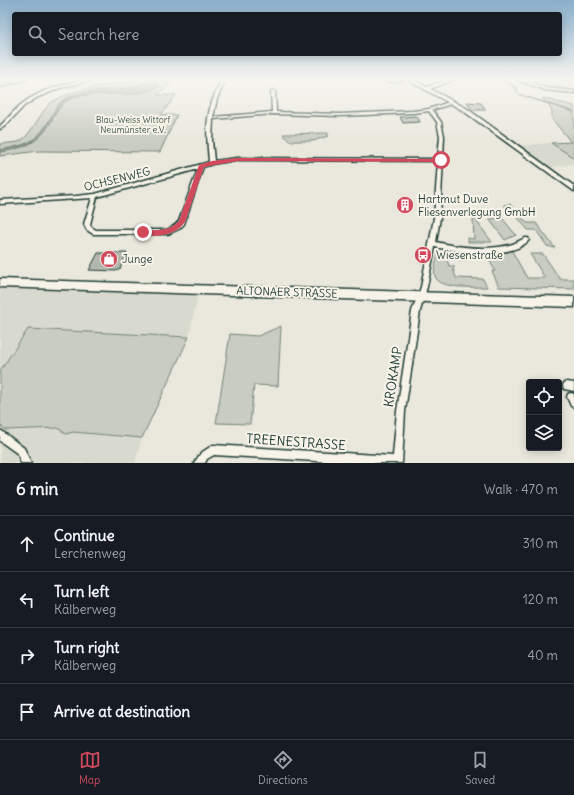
<!DOCTYPE html>
<html lang="en">
<head>
<meta charset="utf-8">
<style>
	body { margin:0; font-family:Delius,sans-serif; background:#20242c; color:#f1f3f6 }
	.controls { position:absolute; right:12px; bottom:12px; display:grid; overflow:hidden; border-radius:4px; box-shadow:0 2px 10px #0003 }
	.controls button { width:36px; height:36px; display:grid; place-items:center; padding:0; border:0; border-bottom:1px solid #363941; background:#171b24; color:#f1f3f6; font:20px sans-serif }
	.stop { position:absolute; width:12px; height:12px; margin:-9px; border:3px solid #d1495b; border-radius:50%; background:#fff }
	.stop.end { background:#d1495b; border-color:#fff; box-shadow:0 1px 4px #0008 }
	.list { margin:0; padding:0; list-style:none }
	h2 { display:flex; justify-content:space-between; align-items:center; height:52px; margin:0; padding:0 16px; font-size:17px }
	h2 small { font-size:13px; font-weight:400; color:#9ea1a6 }
	.list li { display:grid; grid-template-columns:26px 1fr auto; gap:12px; align-items:center; box-sizing:border-box; height:56px; padding:0 16px; border-top:1px solid #363941 }
	.list b { display:block; font-size:15px; white-space:nowrap }
	.list p { margin:0; font-size:13px; white-space:nowrap; color:#9ea1a6 }
	.list em { font-size:13px; font-style:normal; color:#9ea1a6 }
	.icon { flex:none; width:22px; height:22px; fill:none; stroke:currentColor; stroke-width:2; stroke-linecap:round; stroke-linejoin:round }
	.map { position:relative; flex:none; width:574px; height:463px; overflow:hidden }
	.search { position:absolute; background:#171b24; box-shadow:0 2px 10px #0003; left:12px; right:12px; top:12px; height:44px; display:flex; align-items:center; gap:10px; box-sizing:border-box; padding:0 14px; border-radius:4px; color:#9ea1a6; font-size:15px }
	.sheet { height:276px; background:#171b24 }
	nav { display:flex; justify-content:space-around; align-items:center; box-sizing:border-box; height:56px; border-top:1px solid #363941; background:#171b24; font-size:11px; color:#9ea1a6 }
	nav a { display:grid; justify-items:center; gap:2px }
	nav .on { color:#d1495b }
	.map>svg:first-child { display:block }
</style>
</head>
<body>
<div class="map">
<svg width="574" height="463" viewBox="0 0 574 463">
	<rect width="100%" height="100%" fill="#eae8dd"/>
	<filter id="ink" filterUnits="userSpaceOnUse"><feTurbulence type="fractalNoise" baseFrequency=".025" numOctaves="2"/><feDisplacementMap in="SourceGraphic" scale="8" xChannelSelector="R" yChannelSelector="G"/><feConvolveMatrix kernelMatrix="1 2 1 2 8 2 1 2 1" color-interpolation-filters="sRGB"/></filter>
	<g filter="url(#ink)">
		<g fill="#d9dacf">
			<path d="M530 79H574V91L549 88 526 81Z"/>
			<path d="M551 143 574 158V164L558 166 546 169 515 146Z"/>
			<path d="M0 287 198 294 189 337 142 438 135 463H0Z"/>
		</g>
		<g fill="#c8ccc1" stroke="#74847a">
			<path d="M144 79H175L157 95H176L161 115H177L160 152 39 151 0 156V144C6 143 13 143 18 142 31 137 41 110 52 102 76 87 116 84 144 79Z"/>
			<path d="M542 98 574 106V158L551 143 571 142 552 119V112L549 105Z"/>
			<path d="M328 133V136L313 141H289L283 134Z"/>
			<path d="M510 204 527 223H536L555 248 547 246 536 230H528L512 211H510L504 205Z"/>
			<path d="M502 218 516 235 505 240 489 219Z"/>
			<path d="M473 219H475L492 242H468V238L474 239Z"/>
			<path d="M512 251 527 278H545L530 254H543L560 279H574V289L499 287 492 271H495L488 257H503L502 253Z"/>
			<path d="M444 252 446 256 467 257 468 260 447 259 449 266H454V268H453L456 278 483 279 487 287C475 287 439 290 435 276 433 270 437 260 438 254Z"/>
			<path d="M281 326 278 386 254 385 250 424 216 423 230 334 258 336Z"/>
			<path d="M28 329 189 337 142 438 73 432 66 434 58 428 5 430 0 425V371Z"/>
		</g>
		<path fill="#9ca69c" stroke="#6a7c72" d="M151 81H158L160 85C146 100 94 90 73 98 60 102 56 114 49 125 38 144 20 149 0 152V150C31 144 37 142 53 114 56 107 60 101 67 98 87 88 109 92 131 87 138 86 144 83 151 81Z"/>
		<g fill="none" stroke-linecap="round" stroke-linejoin="round">
			<path stroke="#6a7c72" stroke-width="1.5" d="M502 79 516 88 517 92 521 95 574 112"/>
		</g>
		<g fill="#b2b8ae" stroke="#1f3d34">
			<path d="M467 102 481 103 486 110H472Z"/>
			<path d="M417 116 420 122 403 123 400 117Z"/>
			<path d="M98 253H127L120 269 116 271 89 270Z"/>
		</g>
		<g fill="none" stroke-linecap="round" stroke-linejoin="round">
			<defs>
				<g id="minor">
					<path d="M20 79H27L0 87V85Z"/>
					<path d="M88 79H96L60 88 36 98 24 106 5 126 0 129V126C8 119 14 110 22 104 41 89 65 84 88 79Z"/>
					<path d="M222 79H226L217 99 213 117 272 112 271 91 273 90 275 91 276 112 339 114 413 111 429 109 452 101H454V103L432 110 441 122 444 136 440 218 436 242C458 247 485 251 509 245 515 244 520 240 526 238H528L529 240C512 260 457 252 435 247L427 287 420 311 405 411 402 463H349L214 455 207 459 205 463H194L201 453 213 445 393 456 397 411 412 311 421 287 434 218 438 161 237 160 212 164 203 167 184 224 179 229 168 234H93L87 230 84 224 92 198 0 204V200L76 196 95 194 209 162C208 148 206 132 208 118 210 105 216 91 222 79ZM429 111 437 122 440 136 438 159 237 158 214 161 212 141 213 119 274 114 339 116 413 113ZM198 169 179 221 175 225 167 230H96L91 227 90 224 97 197Z"/>
					<path d="M375 79 394 80 408 79 394 82Z"/>
					<path d="M515 79H521L546 88 574 91V93L545 90Z"/>
					<path d="M567 382 574 383V391L564 389 563 386 564 383Z"/>
					<path d="M571 393 574 394V407L571 406 567 397 568 394Z"/>
					<path d="M0 430 3 432 24 448 31 463H21L18 454 0 441Z"/>
				</g>
				<path id="tertiary" d="M406 79H412L427 87 448 79H455L430 89 466 108 574 186V191L462 110Z"/>
				<path id="secondary" d="M0 279 574 297V307L0 287Z"/>
			</defs>
			<use href="#minor" stroke="#1f3d34" stroke-width="3"/>
			<use href="#tertiary" stroke="#1f3d34" stroke-width="3"/>
			<use href="#secondary" stroke="#1f3d34" stroke-width="3"/>
			<use href="#minor" fill="#f7f3e8" fill-rule="evenodd"/>
			<use href="#tertiary" fill="#f7f3e8" fill-rule="evenodd"/>
			<use href="#secondary" fill="#f7f3e8" fill-rule="evenodd"/>
		</g>
	</g>
	<linearGradient id="sky" x2="0" y2="1"><stop stop-color="#89aeca"/><stop offset="0.55" stop-color="#f6f5f0"/><stop offset="1" stop-color="#f6f5f0" stop-opacity="0"/></linearGradient>
	<rect width="574" height="144" fill="url(#sky)"/>
	<path fill="#d1495b" d="M237 158 441 159 444 160 441 162 237 161 204 167 185 222C176 235 157 238 141 234V231L143 230C157 230 169 232 179 221L199 165 212 161Z"/>
	<defs>
		<symbol id="building-disc" viewBox="-11 -11 22 22"><circle r="9.5" fill="#d1495b" stroke="#f7f3e8"/><path d="M-4-6H4V6H1V3H-1V6H-4ZM-2.5-4.3h1.7v1.8h-1.7ZM.8-4.3h1.7v1.8H.8ZM-2.5-1h1.7V.8h-1.7ZM.8-1h1.7V.8H.8Z" fill="#fff"/></symbol>
		<symbol id="bus-disc" viewBox="-11 -11 22 22"><circle r="9.5" fill="#d1495b" stroke="#f7f3e8"/><path d="M-5-6H5V4H4V6H2V4H-2V6H-4V4H-5ZM-3.5-4V0h7V-4ZM-3.5 1.2v1.5H-2V1.2ZM2 1.2v1.5H3.5V1.2Z" fill="#fff"/></symbol>
		<symbol id="shop-disc" viewBox="-11 -11 22 22"><circle r="9.5" fill="#d1495b" stroke="#f7f3e8"/><path d="M-5-2.5h2.3a2.7 3.5 0 0 1 5.4 0H5L5.5 6h-11ZM-1.5-2.5h3a1.5 2.3 0 0 0-3 0Z" fill="#fff"/></symbol>
	</defs>
	<g fill-rule="evenodd">
		<use href="#building-disc" x="395" y="195" width="20" height="20"/>
		<use href="#bus-disc" x="413" y="245" width="20" height="20"/>
		<use href="#shop-disc" x="99" y="249" width="20" height="20"/>
	</g>
	<g text-anchor="middle" dominant-baseline="central" stroke-width="4" stroke-linejoin="round" paint-order="stroke">
		<g font-size="9" fill="#415a50" stroke="#f7f3e8">
			<text x="133" y="119">Blau-Weiss Wittorf<tspan x="133" dy="10">Neumünster e.V.</tspan></text>
		</g>
		<g font-size="11" fill="#1f3d34" stroke="#f7f3e8">
			<text transform="translate(117 179) rotate(-14)">OCHSENWEG</text>
			<text transform="translate(287 292) rotate(2)">ALTONAER STRASSE</text>
		</g>
		<g font-size="11" fill="#1f3d34" stroke="#f7f3e8" text-anchor="start">
			<text x="418" y="199">Hartmut Duve<tspan x="418" dy="13">Fliesenverlegung GmbH</tspan></text>
			<text x="436" y="255">Wiesenstraße</text>
			<text x="122" y="259">Junge</text>
		</g>
		<g font-size="13" fill="#1f3d34" stroke="#f7f3e8">
			<text transform="translate(393 377) rotate(-81)">KROKAMP</text>
			<text transform="translate(296 442) rotate(4)">TREENESTRASSE</text>
		</g>
	</g>
</svg>
<div class="controls">
<button><svg class="icon" aria-label="locate" viewBox="0 0 24 24"><circle cx="12" cy="12" r="6"/><path d="M12 2v4M12 18v4M2 12h4M18 12h4"/></svg></button>
<button><svg class="icon" aria-label="layers" viewBox="0 0 24 24"><path d="M12 4l9 5-9 5-9-5zM3 14l9 5 9-5"/></svg></button>
</div>
<div class="stop" style="left:441px;top:160px"></div>
<div class="stop end" style="left:143px;top:232px"></div>
<div class="search"><svg class="icon" aria-label="search" viewBox="0 0 24 24"><circle cx="10" cy="10" r="6"/><path d="M15 15l6 6"/></svg>Search here</div>
</div>
<section class="sheet">
<h2>6 min<small>Walk · 470 m</small></h2>
<ul class="list">
<li><svg class="icon" aria-label="ahead" viewBox="0 0 24 24"><path d="M12 20V5M6 11l6-6 6 6"/></svg><div><b>Continue</b><p>Lerchenweg</p></div><em>310 m</em></li>
<li><svg class="icon" aria-label="left" viewBox="0 0 24 24"><path d="M17 20v-9H6M10 6l-5 5 5 5"/></svg><div><b>Turn left</b><p>Kälberweg</p></div><em>120 m</em></li>
<li><svg class="icon" aria-label="right" viewBox="0 0 24 24"><path d="M7 20v-9h11M14 6l5 5-5 5"/></svg><div><b>Turn right</b><p>Kälberweg</p></div><em>40 m</em></li>
<li><svg class="icon" aria-label="arrive" viewBox="0 0 24 24"><path d="M6 21V4h12l-3 4 3 4H6"/></svg><div><b>Arrive at destination</b></div></li>
</ul>
</section>
<nav>
<a class="on"><svg class="icon" aria-label="map" viewBox="0 0 24 24"><path d="M3 6l6-2 6 2 6-2v14l-6 2-6-2-6 2zM9 4v14M15 6v14"/></svg>Map</a>
<a><svg class="icon" aria-label="directions" viewBox="0 0 24 24"><path d="M12 3l9 9-9 9-9-9zM9 14v-3h6M13 9l2 2-2 2"/></svg>Directions</a>
<a><svg class="icon" aria-label="saved" viewBox="0 0 24 24"><path d="M7 4h10v16l-5-4-5 4z"/></svg>Saved</a>
</nav>
</body>
</html>
